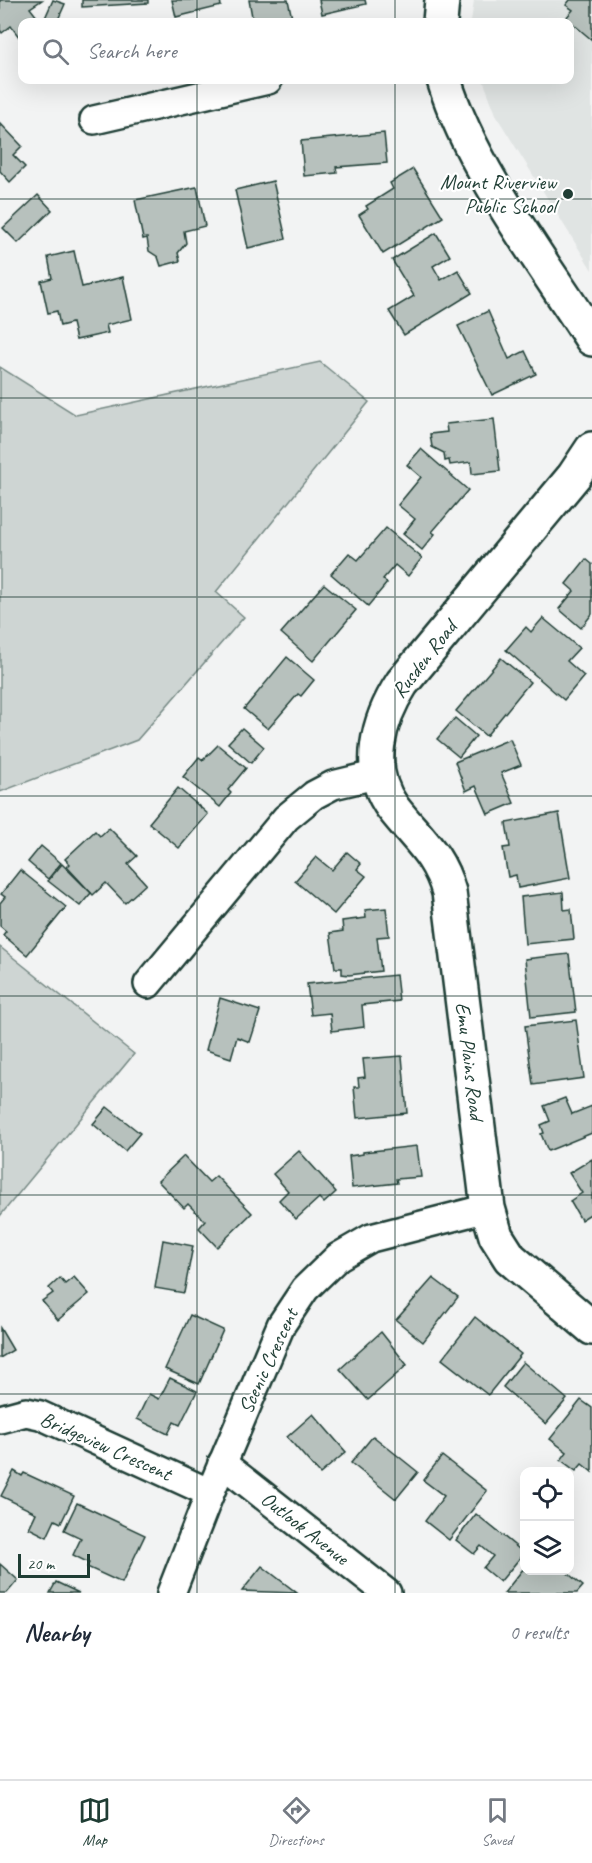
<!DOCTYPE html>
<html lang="en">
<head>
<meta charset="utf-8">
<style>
	body { margin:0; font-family:Caveat,sans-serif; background:#f2f2f3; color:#1f2937 }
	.controls { position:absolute; right:18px; bottom:18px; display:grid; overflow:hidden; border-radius:12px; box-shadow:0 6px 24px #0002 }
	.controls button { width:54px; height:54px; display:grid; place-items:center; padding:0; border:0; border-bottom:2px solid #e0e1e3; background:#fff; color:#1f2937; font:30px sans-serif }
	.scale { position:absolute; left:18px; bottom:15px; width:72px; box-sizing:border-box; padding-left:6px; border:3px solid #1f3d34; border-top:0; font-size:16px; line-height:21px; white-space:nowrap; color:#1f3d34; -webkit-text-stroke:4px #fff; paint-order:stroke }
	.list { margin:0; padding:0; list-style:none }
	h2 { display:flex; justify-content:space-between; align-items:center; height:78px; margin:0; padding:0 24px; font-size:26px }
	h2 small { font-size:20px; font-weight:400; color:#747a83 }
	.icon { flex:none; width:33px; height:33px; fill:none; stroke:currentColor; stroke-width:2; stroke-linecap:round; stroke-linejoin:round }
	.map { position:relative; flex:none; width:592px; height:1593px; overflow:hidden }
	.search { position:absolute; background:#fff; box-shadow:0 6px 24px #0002; left:18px; right:18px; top:18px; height:66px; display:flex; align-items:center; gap:15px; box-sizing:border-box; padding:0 21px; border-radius:12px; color:#747a83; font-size:22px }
	.sheet { height:186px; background:#fff }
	nav { display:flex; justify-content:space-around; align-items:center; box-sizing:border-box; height:84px; border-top:2px solid #e0e1e3; background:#fff; font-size:16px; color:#747a83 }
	nav a { display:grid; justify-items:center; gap:3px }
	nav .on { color:#1f3d34 }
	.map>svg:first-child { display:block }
</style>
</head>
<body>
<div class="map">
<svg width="592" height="1593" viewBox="0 0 592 1593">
	<rect width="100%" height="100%" fill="#f2f3f3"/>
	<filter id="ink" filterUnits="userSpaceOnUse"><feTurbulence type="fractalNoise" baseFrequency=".0167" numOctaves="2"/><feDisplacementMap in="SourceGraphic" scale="12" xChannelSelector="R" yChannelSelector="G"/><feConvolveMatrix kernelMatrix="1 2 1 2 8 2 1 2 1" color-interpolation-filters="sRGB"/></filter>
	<g filter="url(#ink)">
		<path fill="#e0e4e3" d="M474 0H592V270L497 117 483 80H570V22H471Z"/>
		<g fill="#ced5d3" stroke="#768984" stroke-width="1.5">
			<path d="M320 362 369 402 216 592 244 617 137 740 0 792V367L76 415Z"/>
			<path d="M0 947 134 1054 0 1216Z"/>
		</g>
		<g fill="#b7c1bd" stroke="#1f3d34" stroke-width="1.5">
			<path d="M0 0H42L30 8 41 22H22V41L11 26 2 33 0 30Z"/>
			<path d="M53 0 65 4 57 22 45 18Z"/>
			<path d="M82 0H148V3L82 7Z"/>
			<path d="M172 0H220L221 6 176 17Z"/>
			<path d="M249 0H288L292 18 253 22Z"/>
			<path d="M319 0H365L366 4 322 14Z"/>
			<path d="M570 0H592V40L566 18 573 10 566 5Z"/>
			<path d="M0 123 22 146 13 155 25 167 10 182 0 171Z"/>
			<path d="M384 133 387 163 336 167 337 173 304 176 301 141Z"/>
			<path d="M413 169 443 217 383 254 359 215 368 209 366 206 393 189 390 183Z"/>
			<path d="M273 181 286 239 248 248 235 190Z"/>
			<path d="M197 187 205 226 184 231 186 243 178 253 180 261 161 266 158 257 149 251 147 238 143 239 135 200Z"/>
			<path d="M38 195 52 210 18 243 3 228Z"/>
			<path d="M436 233 450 256 433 266 441 280 458 270 472 293 404 335 389 311 414 296 392 260Z"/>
			<path d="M74 251 82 287 123 277 132 319 106 325 108 333 76 340 72 323 60 326 57 311 48 313 41 281 52 278 48 257Z"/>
			<path d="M488 311 509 359 525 351 536 374 492 395 458 326Z"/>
			<path d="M494 419 500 471 472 474 471 462 450 465 449 460 445 461 444 453 432 447 430 434 447 432 446 424Z"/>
			<path d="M421 449 468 490 432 532 435 534 422 550 403 534 415 519 398 505 421 477 407 465Z"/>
			<path d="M386 528 422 558 408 576 395 565 383 579 387 583 368 606 331 574 349 553 358 560Z"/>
			<path d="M586 559 592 564V614L581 628 559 609 574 591 566 584Z"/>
			<path d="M324 584 356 610 313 661 281 633Z"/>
			<path d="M543 618 579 648 567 661 584 676 564 700 506 650 526 627 531 632Z"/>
			<path d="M287 657 314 680 301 696 298 694 268 729 244 709Z"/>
			<path d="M501 658 530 682 486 736 456 711Z"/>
			<path d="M455 718 476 736 459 757 437 739Z"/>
			<path d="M242 728 264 747 251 763 228 743Z"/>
			<path d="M510 739 521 765 501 773 514 803 488 814 476 786 466 791 455 762Z"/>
			<path d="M218 745 246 768 228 790 231 793 220 807 183 777 199 757 203 760Z"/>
			<path d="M178 788 208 814 179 848 149 823Z"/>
			<path d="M559 813 570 878 518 888 516 875 508 877 503 848 510 847 506 823Z"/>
			<path d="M109 828 137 856 128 864 146 884 125 903 106 883 93 895 67 867 70 864 65 859 95 831 100 836Z"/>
			<path d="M41 846 61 863 48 879 28 862Z"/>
			<path d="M347 852 361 864 357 869 366 876 334 914 295 881 316 857 332 870Z"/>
			<path d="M62 864 91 893 80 906 48 881Z"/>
			<path d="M20 870 66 907 27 955 3 935 6 931 0 926V903L5 897 1 894Z"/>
			<path d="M563 892 564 910 571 909 574 939 525 944 521 897Z"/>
			<path d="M386 908 389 936 377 937 381 971 349 975 342 974V968H335L330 933 343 931 342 921 366 918 365 910Z"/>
			<path d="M569 954 576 1012 531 1017 525 959Z"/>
			<path d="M396 975 399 1001 362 1005 364 1027 332 1031 330 1013 311 1015 307 984Z"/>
			<path d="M220 998 260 1011 250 1042 237 1037 231 1058 206 1050Z"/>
			<path d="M576 1020 584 1078 533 1085 525 1026Z"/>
			<path d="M402 1056 407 1113 357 1118 354 1087H359L358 1078 365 1077 363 1059Z"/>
			<path d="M565 1098 572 1114 592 1106V1133L548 1151 541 1134 544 1133 541 1125 550 1121 544 1106Z"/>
			<path d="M107 1107 140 1133 125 1151 93 1124Z"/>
			<path d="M417 1146 421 1177 396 1179 397 1183 352 1188 349 1156 363 1154V1152Z"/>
			<path d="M299 1151 336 1192 324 1203 319 1198 296 1219 279 1200 288 1191 273 1174Z"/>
			<path d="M184 1156 209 1182 216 1176 252 1213 217 1247 199 1228 205 1221 188 1204 184 1208 158 1181Z"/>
			<path d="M592 1159V1213L581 1220 570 1201 582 1193 569 1173Z"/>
			<path d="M163 1240 193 1246 184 1293 155 1288Z"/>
			<path d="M74 1277 89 1294 58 1320 42 1301 53 1293 49 1288 60 1278 65 1284Z"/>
			<path d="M433 1278 458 1297 423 1342 396 1320Z"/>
			<path d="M190 1315 223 1330 199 1384 165 1369Z"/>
			<path d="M475 1317 521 1354 488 1395 442 1359Z"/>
			<path d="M0 1328 13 1350 0 1358Z"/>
			<path d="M381 1332 407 1365 368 1400 340 1369Z"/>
			<path d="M523 1362 567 1399 546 1424 503 1387Z"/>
			<path d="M170 1378 197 1391 180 1425 174 1422 168 1434 137 1419 149 1394 159 1399Z"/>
			<path d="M581 1400 592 1408V1472L582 1464 576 1471 561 1460 567 1452 550 1439Z"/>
			<path d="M313 1414 346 1452 320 1474 287 1437Z"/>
			<path d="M373 1436 418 1472 396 1499 351 1463Z"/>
			<path d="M442 1456 487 1491 449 1540 425 1521 444 1496 423 1480Z"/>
			<path d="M14 1471 22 1476 24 1473 74 1496 61 1523 55 1520 47 1537 29 1528 36 1513 1 1496Z"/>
			<path d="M77 1503 145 1535 122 1583 87 1567 89 1563 73 1555 81 1538 64 1530Z"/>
			<path d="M476 1514 524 1553 500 1582 483 1568 493 1556 481 1546 474 1554 456 1540Z"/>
			<path d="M0 1564 18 1580 7 1593H0Z"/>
			<path d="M262 1566 297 1593 242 1591Z"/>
			<path d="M524 1568V1570H564L583 1586 577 1593H504Z"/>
			<path d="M56 1582 79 1593H50Z"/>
		</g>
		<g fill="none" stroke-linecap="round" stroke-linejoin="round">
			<defs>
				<g id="street">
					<path d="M94 120 268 80"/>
					<path d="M148 984 286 818 314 795 333 785 379 774"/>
					<path d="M0 1419 26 1412 40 1415 210 1493"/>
					<path d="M222 1463 387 1593"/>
					<path d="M171 1593 210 1493 281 1325 305 1289 338 1257 371 1238 488 1208"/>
				</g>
				<g id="secondary">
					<path d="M440 22 442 0"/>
					<path d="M444 80C471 168 542 261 592 339"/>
					<path d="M592 449 574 476 402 683C378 720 364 769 393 808 417 839 438 853 449 892L488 1208 496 1236 510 1258 592 1328"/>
				</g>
			</defs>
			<use href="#street" stroke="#1f3d34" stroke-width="32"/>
			<use href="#secondary" stroke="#1f3d34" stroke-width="38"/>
			<use href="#street" stroke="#fff" stroke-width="27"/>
			<use href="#secondary" stroke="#fff" stroke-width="33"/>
		</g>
	</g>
	<path fill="none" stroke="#1f3d34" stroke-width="1.5" stroke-opacity="0.55" d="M197 0V22M395 0V22M197 80V1593M395 80V1593M0 199H592M0 398H592M0 597H592M0 796H592M0 996H592M0 1195H592M0 1394H592"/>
	<circle fill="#1f3d34" stroke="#fff" stroke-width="2" cx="568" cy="194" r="6"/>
	<g text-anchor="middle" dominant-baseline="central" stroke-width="4.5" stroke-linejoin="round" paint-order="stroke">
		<g font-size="21" fill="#1f3d34" stroke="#fff" text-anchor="end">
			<text x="556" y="182">Mount Riverview<tspan x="556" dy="24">Public School</tspan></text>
		</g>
		<g font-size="21" fill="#1f3d34" stroke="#fff">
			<text transform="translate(424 659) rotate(-52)">Rusden Road</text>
			<text transform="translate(470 1061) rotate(83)">Emu Plains Road</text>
			<text transform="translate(268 1361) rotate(-65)">Scenic Crescent</text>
			<text transform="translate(106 1446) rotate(24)">Bridgeview Crescent</text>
			<text transform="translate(305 1528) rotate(38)">Outlook Avenue</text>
		</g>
	</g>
</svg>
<div class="controls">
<button><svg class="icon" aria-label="locate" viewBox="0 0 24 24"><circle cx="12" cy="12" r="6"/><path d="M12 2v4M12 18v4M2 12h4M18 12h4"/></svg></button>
<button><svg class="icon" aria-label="layers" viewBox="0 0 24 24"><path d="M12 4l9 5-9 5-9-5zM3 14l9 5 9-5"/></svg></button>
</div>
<div class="scale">20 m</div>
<div class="search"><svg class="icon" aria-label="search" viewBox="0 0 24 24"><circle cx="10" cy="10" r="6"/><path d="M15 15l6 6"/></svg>Search here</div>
</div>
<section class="sheet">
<h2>Nearby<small>0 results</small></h2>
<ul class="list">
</ul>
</section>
<nav>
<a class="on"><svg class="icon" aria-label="map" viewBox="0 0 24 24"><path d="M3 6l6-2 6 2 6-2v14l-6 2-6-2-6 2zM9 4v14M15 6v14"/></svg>Map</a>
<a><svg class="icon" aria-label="directions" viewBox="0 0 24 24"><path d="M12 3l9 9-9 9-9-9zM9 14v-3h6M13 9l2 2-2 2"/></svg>Directions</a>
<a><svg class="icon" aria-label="saved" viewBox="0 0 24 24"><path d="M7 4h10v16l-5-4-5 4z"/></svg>Saved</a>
</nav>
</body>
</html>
